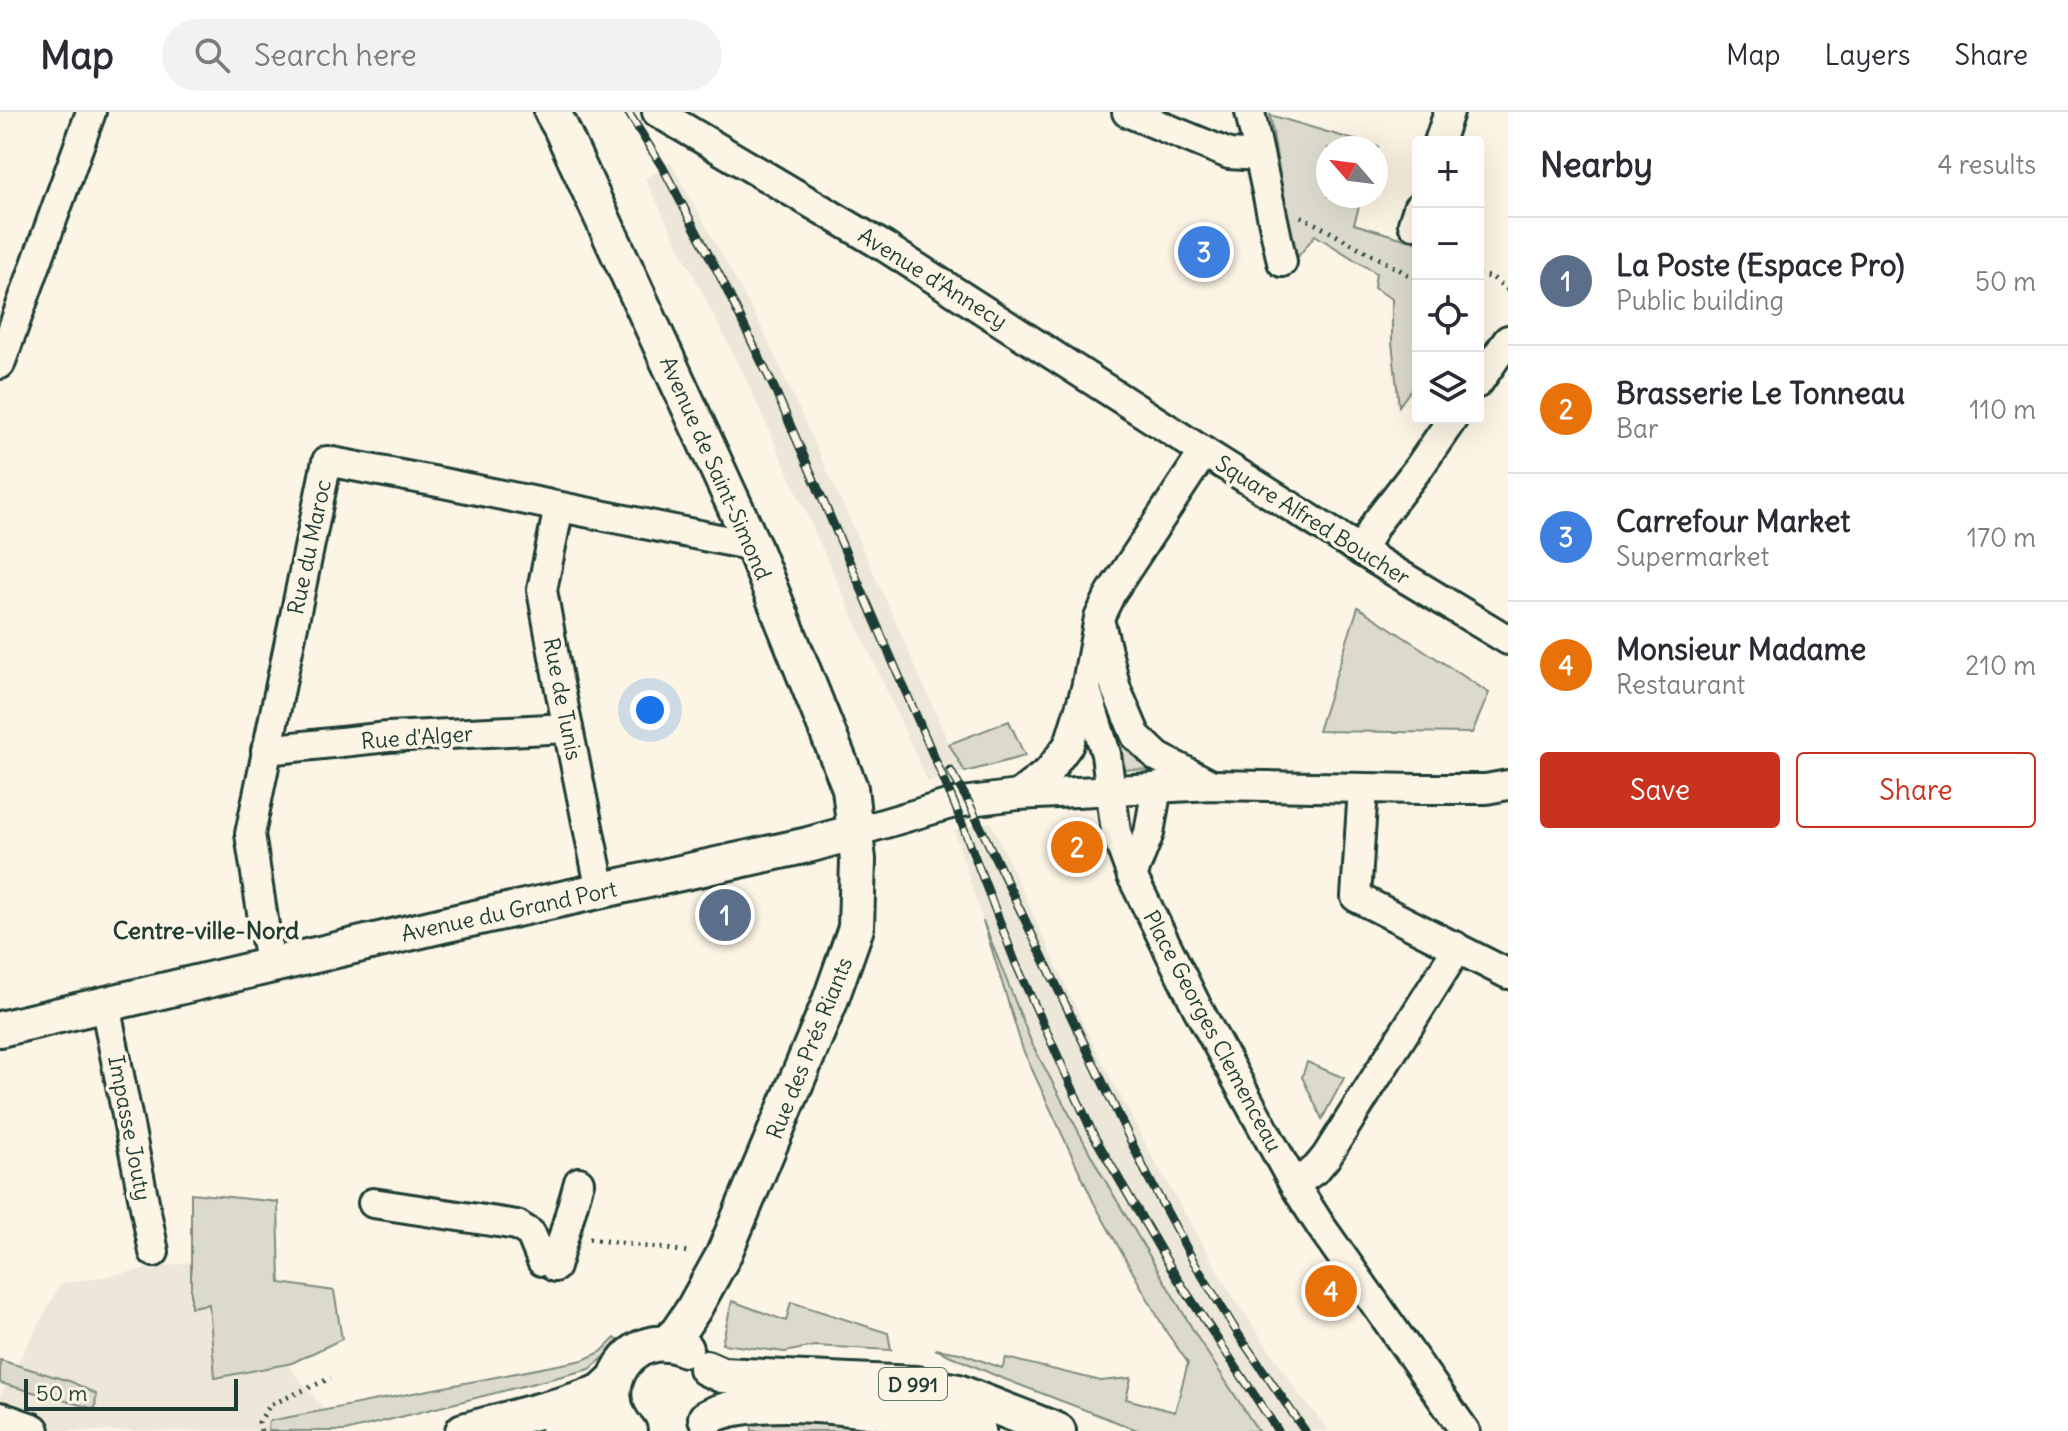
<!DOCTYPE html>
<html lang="en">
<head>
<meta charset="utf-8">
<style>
	body { margin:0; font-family:Delius,sans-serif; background:#f2f2f3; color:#2b2b33 }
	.controls { position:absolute; right:24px; top:24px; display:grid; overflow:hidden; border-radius:8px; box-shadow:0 8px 32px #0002 }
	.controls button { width:72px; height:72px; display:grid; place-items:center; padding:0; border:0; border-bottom:2px solid #e1e1e2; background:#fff; color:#2b2b33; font:40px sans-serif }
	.compass { position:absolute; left:1316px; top:24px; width:72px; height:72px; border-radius:50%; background:#fff; box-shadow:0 8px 32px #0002; rotate:298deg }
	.scale { position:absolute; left:24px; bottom:20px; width:214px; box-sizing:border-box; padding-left:8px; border:4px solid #1f3d34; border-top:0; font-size:22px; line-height:28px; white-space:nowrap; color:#1f3d34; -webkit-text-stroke:6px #fcf5e5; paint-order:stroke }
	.you { position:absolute; left:650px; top:598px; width:28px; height:28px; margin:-20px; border:6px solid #fff; border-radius:50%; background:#1a73e8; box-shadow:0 0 0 12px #1a73e833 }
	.badge { display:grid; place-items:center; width:52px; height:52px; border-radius:50%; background:#c8321e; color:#fff; font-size:26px; font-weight:700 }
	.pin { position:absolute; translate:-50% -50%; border:4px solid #fff; box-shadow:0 2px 8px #0006 }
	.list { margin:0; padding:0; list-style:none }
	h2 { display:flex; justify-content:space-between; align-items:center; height:104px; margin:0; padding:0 32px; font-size:34px }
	h2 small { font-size:26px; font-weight:400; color:#7c7c81 }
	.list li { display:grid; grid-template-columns:52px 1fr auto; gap:24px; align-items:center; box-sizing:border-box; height:128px; padding:0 32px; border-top:2px solid #e1e1e2 }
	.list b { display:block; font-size:30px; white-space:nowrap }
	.list p { margin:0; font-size:26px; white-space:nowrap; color:#7c7c81 }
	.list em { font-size:26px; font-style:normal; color:#7c7c81 }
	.actions { display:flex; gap:16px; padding:24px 32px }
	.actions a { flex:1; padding:18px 0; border:2px solid #c8321e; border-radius:8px; text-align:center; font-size:28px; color:#c8321e }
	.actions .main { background:#c8321e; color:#fff }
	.icon { flex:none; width:44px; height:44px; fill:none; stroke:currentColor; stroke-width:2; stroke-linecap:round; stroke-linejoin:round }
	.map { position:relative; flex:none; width:1508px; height:1319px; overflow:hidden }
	header { display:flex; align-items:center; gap:48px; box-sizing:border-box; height:112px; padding:0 40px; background:#fff; border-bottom:2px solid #e1e1e2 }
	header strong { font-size:38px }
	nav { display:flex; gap:44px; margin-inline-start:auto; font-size:28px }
	.search { width:560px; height:72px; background:#f2f2f3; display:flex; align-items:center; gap:20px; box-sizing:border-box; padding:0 28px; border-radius:44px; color:#7c7c81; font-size:30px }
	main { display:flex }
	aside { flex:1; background:#fff }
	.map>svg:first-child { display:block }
</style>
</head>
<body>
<header>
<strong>Map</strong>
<div class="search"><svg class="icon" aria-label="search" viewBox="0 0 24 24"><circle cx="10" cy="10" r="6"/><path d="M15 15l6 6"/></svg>Search here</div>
<nav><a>Map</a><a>Layers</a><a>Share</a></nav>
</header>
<main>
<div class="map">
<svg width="1508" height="1319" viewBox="0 0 1508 1319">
	<rect width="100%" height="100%" fill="#fcf5e5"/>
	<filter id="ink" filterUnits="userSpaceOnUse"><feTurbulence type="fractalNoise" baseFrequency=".0125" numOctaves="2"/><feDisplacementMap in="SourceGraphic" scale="16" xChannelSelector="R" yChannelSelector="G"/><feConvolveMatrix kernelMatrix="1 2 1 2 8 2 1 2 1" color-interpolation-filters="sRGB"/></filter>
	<g filter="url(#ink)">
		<g fill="#ece7d8">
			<path d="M671 51 762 216 890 497 949 632 965 660 928 670 743 261 645 67Z"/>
			<path d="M991 710 1086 918 1155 1050 1227 1175 1301 1285 1329 1319H1258L1199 1228 1099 1058 1031 932 983 809 954 719Z"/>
			<path d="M201 1148 342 1319H0V1285L60 1172Z"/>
		</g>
		<g fill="#dcdacc" stroke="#7e8c80" stroke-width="2">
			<path d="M1270 3 1378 35 1376 41V36H1328V84H1362L1354 112 1418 131V268L1399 294 1392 230V187L1374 176 1376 161 1315 123 1294 150Z"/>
			<path d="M1358 495 1489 581 1472 621 1318 619Z"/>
			<path d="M1009 609 1025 644 965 660 949 632Z"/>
			<path d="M1127 633 1159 658 1120 657 1113 640Z"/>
			<path d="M983 809 1032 932 1099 1058 1199 1228 1258 1319H1140L999 1265 935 1237 960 1241 1002 1256 1006 1246 1101 1269 1131 1266 1126 1287 1175 1300 1188 1251 1167 1221 1094 1091 1023 938Z"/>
			<path d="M1307 950 1344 966 1322 1007 1302 965Z"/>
			<path d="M191 1081 278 1090 280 1171 334 1179 342 1227 292 1251 215 1266 209 1192 191 1195Z"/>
			<path d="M732 1189 786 1209 791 1190 888 1221 891 1238 814 1234 785 1240 722 1232Z"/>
			<path d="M615 1226 621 1231 590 1257 345 1319H268L269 1309 583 1248 601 1240Z"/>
			<path d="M0 1248 72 1270 96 1282 95 1297 0 1271Z"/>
			<path d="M751 1307H819L914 1319H752Z"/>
		</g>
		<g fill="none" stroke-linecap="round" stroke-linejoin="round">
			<defs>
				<g id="minor">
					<path d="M657 0 885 135 1204 340 1387 455 1508 528"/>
					<path d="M1127 0 1229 42 1259 44"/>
					<path d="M1250 0 1282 150"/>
					<path d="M1439 30 1449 0"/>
					<path d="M1413 112 1418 96"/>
					<path d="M0 252 91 0"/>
					<path d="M1478 271 1508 228"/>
					<path d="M559 395 542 478 558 567 601 779"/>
					<path d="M1361 439 1376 411 1420 354 1453 306"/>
					<path d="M1101 515 1116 577 1136 624 1158 645 1208 671"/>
					<path d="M1086 577 1106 642 1116 720 1132 764 1197 895 1295 1074 1322 1116 1465 1319"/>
					<path d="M266 638 388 625 568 616"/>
					<path d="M1363 676 1356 785 1508 862"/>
					<path d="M1018 683 1049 659 1069 632 1086 577 1099 506 1111 481 1204 340"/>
					<path d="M855 720 954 691 1018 683 1212 673 1418 677H1486L1508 673"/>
					<path d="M1132 764 1149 721 1157 675"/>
					<path d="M270 853 250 722 327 349 438 370 753 434"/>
					<path d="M105 892 154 1140"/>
					<path d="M1295 1072 1316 1057 1326 1045 1450 848 1455 834"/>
					<path d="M373 1091 517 1113 531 1122 542 1149"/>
					<path d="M555 1155 579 1070"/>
				</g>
				<g id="major">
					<path d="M552 0 560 14 753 434 850 676 858 748 856 816 829 892 723 1144 693 1198 678 1220 666 1232"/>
					<path d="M0 917 443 813 808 733 855 720"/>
					<path d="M706 1256 722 1263 916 1272 958 1280 1058 1319"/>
					<path d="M706 1306C759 1275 918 1303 978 1319"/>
					<path d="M0 1308 32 1319"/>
					<path d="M463 1319 565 1292 601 1280 615 1267"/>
					<path d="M558 1319C579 1311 604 1309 626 1316"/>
					<path d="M629 1319C589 1278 632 1212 685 1237"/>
				</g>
			</defs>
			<use href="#minor" stroke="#1f3d34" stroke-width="34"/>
			<use href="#major" stroke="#1f3d34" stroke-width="40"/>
			<g stroke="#1f3d34" stroke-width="5" stroke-dasharray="2 6" stroke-linecap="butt">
				<path d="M1301 104 1418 168"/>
				<path d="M1478 162 1493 166 1508 178"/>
				<path d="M589 1127 690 1140"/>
				<path d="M261 1319 259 1310 270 1293 331 1266"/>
			</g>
			<use href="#minor" stroke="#fcf5e5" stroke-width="28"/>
			<use href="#major" stroke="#fcf5e5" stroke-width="34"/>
			<defs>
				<g id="rail">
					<path d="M628 0 663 56 722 168 776 280 954 691 1016 852 1094 1024 1175 1163 1278 1319"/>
					<path d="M950 658 968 689 1149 1067 1195 1152 1240 1225 1305 1319"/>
				</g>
			</defs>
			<use href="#rail" stroke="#1f3d34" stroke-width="9"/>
			<use href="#rail" stroke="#fcf5e5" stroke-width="6" stroke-dasharray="18" stroke-linecap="butt"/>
		</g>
	</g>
	<g text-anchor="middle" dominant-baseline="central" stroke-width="7" stroke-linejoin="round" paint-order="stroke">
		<rect fill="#fcf5e5" stroke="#617469" stroke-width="2" x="879" y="1256" width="68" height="32" rx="6"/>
		<g font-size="20" font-weight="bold" fill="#1f3d34">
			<text x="913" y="1272">D 991</text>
		</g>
		<g font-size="22" fill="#1f3d34" stroke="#fcf5e5">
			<text transform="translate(933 166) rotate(32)">Avenue d'Annecy</text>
			<text transform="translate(716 356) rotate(66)">Avenue de Saint-Simond</text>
			<text transform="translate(1313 408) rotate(32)">Square Alfred Boucher</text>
			<text transform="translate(309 435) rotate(-78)">Rue du Maroc</text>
			<text transform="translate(563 587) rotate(79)">Rue de Tunis</text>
			<text transform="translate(417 625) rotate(-4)">Rue d'Alger</text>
			<text transform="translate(509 799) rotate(-12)">Avenue du Grand Port</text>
			<text transform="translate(1213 919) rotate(62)">Place Georges Clemenceau</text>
			<text transform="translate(809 936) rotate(-68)">Rue des Prés Riants</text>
			<text transform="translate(130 1016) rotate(79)">Impasse Jouty</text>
		</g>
		<g font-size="24" font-weight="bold" fill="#1f3d34" stroke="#fcf5e5">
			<text x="206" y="818">Centre-ville-Nord</text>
		</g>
	</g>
</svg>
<div class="controls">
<button>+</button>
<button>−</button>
<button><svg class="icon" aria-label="locate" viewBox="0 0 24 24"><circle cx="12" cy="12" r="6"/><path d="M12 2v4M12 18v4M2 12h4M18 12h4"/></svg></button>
<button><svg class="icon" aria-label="layers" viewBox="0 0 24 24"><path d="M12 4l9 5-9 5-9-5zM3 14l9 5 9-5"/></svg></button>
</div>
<svg class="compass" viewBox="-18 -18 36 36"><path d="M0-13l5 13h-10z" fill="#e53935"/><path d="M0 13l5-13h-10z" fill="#7c7c81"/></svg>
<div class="scale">50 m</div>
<div class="you"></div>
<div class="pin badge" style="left:725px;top:803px;background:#5c6f8a">1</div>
<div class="pin badge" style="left:1077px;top:735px;background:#e8710a">2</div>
<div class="pin badge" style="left:1204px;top:140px;background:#3f7fe0">3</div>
<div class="pin badge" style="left:1331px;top:1179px;background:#e8710a">4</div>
</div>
<aside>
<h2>Nearby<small>4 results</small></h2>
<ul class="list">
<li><span class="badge" style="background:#5c6f8a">1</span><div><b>La Poste (Espace Pro)</b><p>Public building</p></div><em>50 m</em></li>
<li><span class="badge" style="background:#e8710a">2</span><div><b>Brasserie Le Tonneau</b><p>Bar</p></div><em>110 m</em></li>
<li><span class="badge" style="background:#3f7fe0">3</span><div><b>Carrefour Market</b><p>Supermarket</p></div><em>170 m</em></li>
<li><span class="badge" style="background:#e8710a">4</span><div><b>Monsieur Madame</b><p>Restaurant</p></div><em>210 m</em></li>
</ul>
<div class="actions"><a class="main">Save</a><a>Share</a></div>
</aside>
</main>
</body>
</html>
